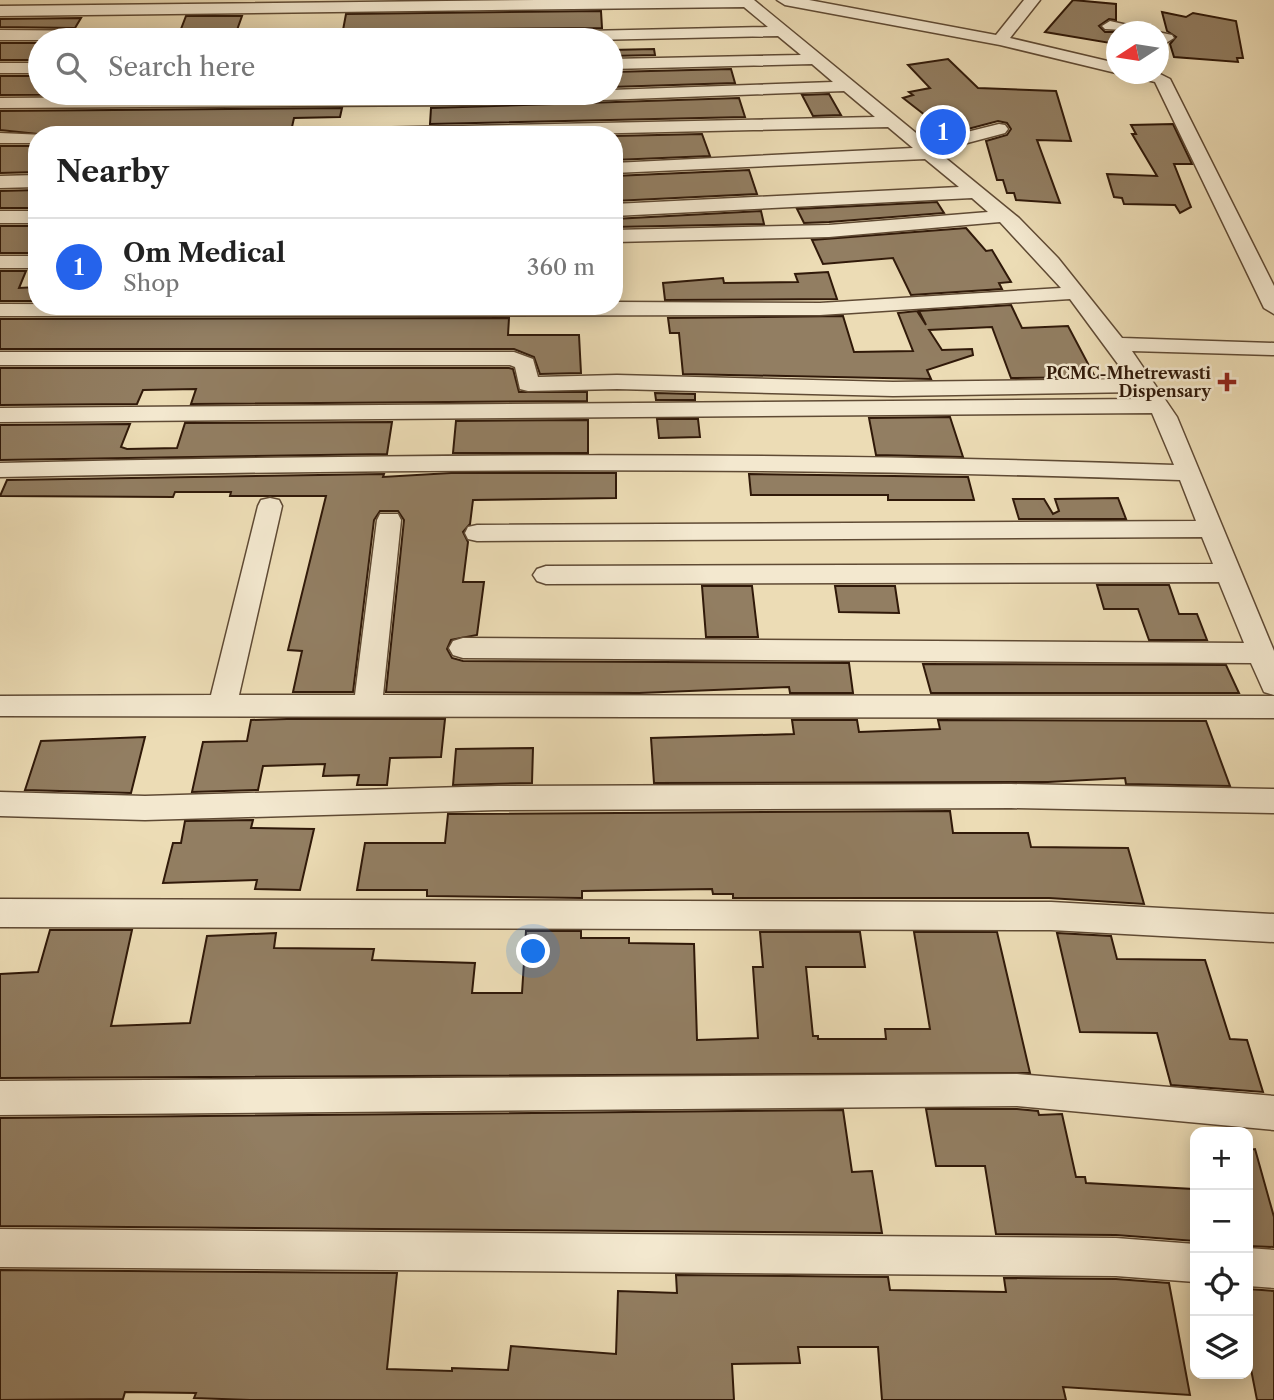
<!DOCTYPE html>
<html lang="en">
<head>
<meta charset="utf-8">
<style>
	body { margin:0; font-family:"Libre Caslon Text",serif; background:#f2f2f2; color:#222 }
	.controls { position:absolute; right:21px; bottom:21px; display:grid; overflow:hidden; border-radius:14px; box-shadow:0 4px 18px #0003 }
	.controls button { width:63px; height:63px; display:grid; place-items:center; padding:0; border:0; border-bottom:2px solid #e0e0e0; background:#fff; color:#222; font:35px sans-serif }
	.compass { position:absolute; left:1106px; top:21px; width:63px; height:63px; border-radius:50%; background:#fff; box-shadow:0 4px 18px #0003; rotate:258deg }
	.you { position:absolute; left:534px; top:952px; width:24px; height:24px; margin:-18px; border:5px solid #fff; border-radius:50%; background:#1a73e8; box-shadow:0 0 0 10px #1a73e833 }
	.badge { display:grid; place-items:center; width:46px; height:46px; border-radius:50%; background:#2563eb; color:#fff; font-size:23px; font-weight:700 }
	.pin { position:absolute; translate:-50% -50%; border:4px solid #fff; box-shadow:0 2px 7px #0006 }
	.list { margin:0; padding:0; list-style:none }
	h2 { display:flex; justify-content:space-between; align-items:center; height:91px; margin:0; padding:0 28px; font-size:30px }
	h2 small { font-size:23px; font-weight:400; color:#767676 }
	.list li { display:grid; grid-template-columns:46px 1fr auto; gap:21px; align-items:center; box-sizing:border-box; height:98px; padding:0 28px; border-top:2px solid #e0e0e0 }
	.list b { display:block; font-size:26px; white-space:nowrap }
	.list p { margin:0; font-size:23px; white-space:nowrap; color:#767676 }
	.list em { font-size:23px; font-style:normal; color:#767676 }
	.icon { flex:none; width:38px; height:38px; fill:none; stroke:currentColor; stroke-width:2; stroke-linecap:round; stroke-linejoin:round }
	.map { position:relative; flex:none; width:1274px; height:1400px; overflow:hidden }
	.search { position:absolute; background:#fff; box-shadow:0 4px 18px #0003; left:28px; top:28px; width:595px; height:77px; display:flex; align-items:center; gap:18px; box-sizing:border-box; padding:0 24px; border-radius:38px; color:#767676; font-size:26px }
	.panel { position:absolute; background:#fff; box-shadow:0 4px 18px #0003; left:28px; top:126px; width:595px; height:189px; border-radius:28px }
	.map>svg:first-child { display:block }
</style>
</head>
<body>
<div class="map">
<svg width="1274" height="1400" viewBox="0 0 1274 1400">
	<rect width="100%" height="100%" fill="#ecdcb5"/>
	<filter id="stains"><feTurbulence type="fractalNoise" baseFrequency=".00286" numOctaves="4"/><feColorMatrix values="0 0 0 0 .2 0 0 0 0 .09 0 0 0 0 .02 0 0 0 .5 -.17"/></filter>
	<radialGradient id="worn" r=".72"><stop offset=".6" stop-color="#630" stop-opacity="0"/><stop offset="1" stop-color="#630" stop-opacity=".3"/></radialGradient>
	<g fill="#927e62" stroke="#301909" stroke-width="2">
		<path d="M1073 0 1116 4V20L1109 19 1099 26 1105 32H1116L1110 43 1045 32Z"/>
		<path d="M601 11 602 28 343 30 346 14Z"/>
		<path d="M1162 12 1186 17 1193 13 1236 21 1243 58H1237L1238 62 1174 57 1170 44 1176 37 1167 31Z"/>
		<path d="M186 16H242L237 30 181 29Z"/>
		<path d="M81 18 75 28 0 27V19Z"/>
		<rect x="0" y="43" width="40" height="17"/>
		<path d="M654 49 655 55 611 56V50Z"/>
		<path d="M948 59 978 88 1056 91 1071 141 1037 140 1060 203 1016 200 1014 193H1007L1003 180H997L986 141 1007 135 1011 129 1007 123 998 121 949 134 903 98 913 95 909 92 930 88 908 65Z"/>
		<path d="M731 69 735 83 611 87V72Z"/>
		<path d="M0 76H40V93H321L0 95Z"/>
		<path d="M829 94 841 115 813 116 802 95Z"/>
		<path d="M739 98 745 117 430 124 431 108Z"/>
		<path d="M342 108 340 117 294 118 292 127H273L243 135H47L0 130V111Z"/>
		<path d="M1173 124 1192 164H1174L1191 207 1180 213 1175 205 1124 204 1122 198 1114 197 1107 174 1157 176 1132 134H1136L1131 125Z"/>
		<path d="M702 134 710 156 614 160V136Z"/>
		<path d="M0 146H37V172L0 173Z"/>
		<path d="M749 170 757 194 614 201V176Z"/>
		<path d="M37 190V208H0V191Z"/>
		<path d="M937 202 944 213 829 222 804 223 797 209Z"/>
		<path d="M761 211 764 224 614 227V219Z"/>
		<path d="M0 226H37L34 253H0Z"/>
		<path d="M966 228 986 251 992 250 1011 282 999 283 1002 289 911 295 893 258 823 264 812 240Z"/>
		<path d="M0 271H26L19 288 37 287V301H0Z"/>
		<path d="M828 272 837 299 665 300 663 283 723 278 724 283 798 282 795 274Z"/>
		<path d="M1011 305 1022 328 1068 326 1095 377 1011 378 992 327 929 330 942 350 972 349 973 355 927 370 931 379 683 374 679 333H670L668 318 843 316 854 352 913 351 898 313 917 311 926 325 919 311Z"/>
		<path d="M509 318 508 335H579L581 373 540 374 534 357 514 349H0V319Z"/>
		<path d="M0 368H509L513 369 519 392H587V401L191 404 196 389 143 390 137 404 0 405Z"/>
		<path d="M655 393 695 394V400H656Z"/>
		<path d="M950 417 963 457 876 455 869 418Z"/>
		<path d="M657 419H698L700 437 659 438Z"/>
		<path d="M588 420V453H453L456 421Z"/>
		<path d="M392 422 387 454 0 460V425L130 424 121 447 127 449 177 448 185 423Z"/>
		<path d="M451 473H616V498L473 500 470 524 463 532 468 542 463 582H484L477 635 451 640 447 649 452 658 463 661 849 663 853 693H790L789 687 639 693 386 692 404 520 398 511H380L374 520 353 692H293L302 651 288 650 326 496H230L231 492H175L173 497 0 496 7 480 384 474 383 477Z"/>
		<path d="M749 474 968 477 974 500H888V495H751Z"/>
		<path d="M1118 498 1126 519H1019L1013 499H1044L1053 514 1059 511 1055 499Z"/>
		<path d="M1097 585H1169L1179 614H1197L1207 640H1149L1138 609H1104Z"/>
		<path d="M702 586H752L758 637H706Z"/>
		<path d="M835 586H895L899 613 839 612Z"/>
		<path d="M923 664 1226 665 1239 693H931Z"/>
		<path d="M287 719H445L441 757 390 758 387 785H357L359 775 323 776 325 764 263 766 258 790 192 792 203 742 247 741 251 720Z"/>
		<path d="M792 720H857L859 732 940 729 938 720 1206 721 1230 786 1126 784 1125 778 1048 782 654 783 651 738 794 734Z"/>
		<path d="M145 737 131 793 25 790 41 741Z"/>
		<path d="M533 748 532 783 453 785 456 749Z"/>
		<path d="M950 811 953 833H1028L1031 847 1128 848 1144 904 1049 898H733V894H713L712 889 582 891V898L427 896V890H357L365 843H445L448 814Z"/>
		<path d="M253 820 251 828 314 829 300 890 255 889 257 880 163 883 173 843H181L185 821Z"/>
		<path d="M50 930H132L111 1026 190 1023 207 936 276 933 274 948 374 949 372 960 475 963 472 993H522L526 931H581V938H629V943L694 944 697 1040 758 1038 753 967H763L760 932H860L865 967H806L813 1036H818V1039H886L885 1029H930L914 932H997L1030 1073 0 1078V974L38 972Z"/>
		<path d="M1057 933 1111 936 1117 959 1205 960 1230 1039 1247 1040 1263 1092 1171 1085 1157 1033 1080 1032Z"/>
		<path d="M926 1109H1017L1038 1111 1039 1115 1062 1114 1076 1177H1085L1086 1183 1193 1189 1195 1241 1116 1235 996 1234 985 1166H936Z"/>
		<path d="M843 1110 852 1172 872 1171 882 1233 0 1226V1118Z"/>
		<path d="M1255 1149 1274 1217V1247L1248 1246V1150Z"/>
		<path d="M0 1270 397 1273 387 1369 452 1371V1368L508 1370 511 1346 616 1354 618 1291 677 1293 676 1275 888 1277 890 1290 1006 1292 1004 1278 1116 1279 1169 1283 1190 1395 1063 1387 1066 1400H882L878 1347H798L800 1363 732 1364 734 1400H250L194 1398 196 1393 125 1392 123 1399 0 1400Z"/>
		<path d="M1248 1289 1274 1291V1400H1257L1248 1354Z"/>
	</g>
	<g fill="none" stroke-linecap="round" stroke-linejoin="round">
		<defs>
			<g id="minor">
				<path d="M537 0H754L927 142 999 124 1005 125 1008 129 1005 133 937 151 1019 218 1058 258 1122 338 1274 343V355L1132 351 1177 417 1274 651V695L1264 692 1251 663 463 658 453 655 449 648 453 641 463 638 1244 643 1219 582 546 584 537 581 533 575 537 569 546 566 1213 564 1202 537 477 541 468 539 465 533 468 527 477 525 1196 521 1180 480C787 466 393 469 0 477V463C391 454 783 451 1174 465L1152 413 0 422V408L1143 399 1138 392 893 396 617 389 528 391 520 389 515 367 510 365H0V352H514L533 359 538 377 617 375 893 382 1129 379 1070 299 820 315 0 316V304L614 306V302L820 303 1061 288 1000 222 829 237 614 242V230L829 225 988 212 972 198 614 216V204L959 187 925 159 614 173V163L913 148 888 127 534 135H264L273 130 875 117 844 91 467 105 0 108V98L611 93V90L833 82 812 64 611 69V59L801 55 778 36 591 40H0V30L445 34 768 27 744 7 0 16V6Z"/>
				<path d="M777 0H809L996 35 1024 0H1040L1010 38 1116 63V73L1000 45 785 5Z"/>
				<path d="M1110 21 1141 28 1143 31 1105 29 1102 26Z"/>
				<path d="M1158 32 1172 35 1174 38 1166 43 1158 42Z"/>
				<rect x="0" y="63" width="40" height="10"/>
				<path d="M1158 73 1170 79 1274 286V314L1264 308 1155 82 1134 77 1132 74Z"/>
				<path d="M0 133 44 135H37V143H0Z"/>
				<path d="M37 175V187L0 188V176Z"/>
				<rect x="0" y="211" width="37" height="12"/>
				<rect x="0" y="256" width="37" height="12"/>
				<path d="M270 498 279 500 282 506 239 695H355L377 520 380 514H398L401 520 383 695 1274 696V718L0 716V696L211 695 258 506 261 500Z"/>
				<path d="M1011 784 1274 789V813L1011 808 498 810 145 820 0 816V792L145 796 498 786Z"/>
				<path d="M0 899 1051 902 1274 914V942L1051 930 0 927Z"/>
				<path d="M1017 1074 1274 1096V1130L1017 1106 0 1115V1081Z"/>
				<path d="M0 1229 1116 1238 1195 1244V1282L1116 1276 0 1267Z"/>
				<path d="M1248 1248 1274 1250V1288L1248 1286Z"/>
			</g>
		</defs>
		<use href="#minor" stroke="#5f4a34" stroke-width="3"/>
		<use href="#minor" fill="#f3e8cf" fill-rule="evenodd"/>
	</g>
	<path fill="#8f2418" stroke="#f3e8cf" stroke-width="2.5" d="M1223.5 371.5h7v7h7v7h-7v7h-7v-7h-7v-7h7z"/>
	<g text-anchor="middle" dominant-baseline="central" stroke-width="5" stroke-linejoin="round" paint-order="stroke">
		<g font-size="16" font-weight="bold" fill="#301909" stroke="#f3e8cf" text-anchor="end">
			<text x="1211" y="373">PCMC-Mhetrewasti<tspan x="1211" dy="18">Dispensary</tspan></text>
		</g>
	</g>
	<rect width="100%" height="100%" filter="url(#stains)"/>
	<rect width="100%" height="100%" fill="url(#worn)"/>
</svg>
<div class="controls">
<button>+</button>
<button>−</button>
<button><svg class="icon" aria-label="locate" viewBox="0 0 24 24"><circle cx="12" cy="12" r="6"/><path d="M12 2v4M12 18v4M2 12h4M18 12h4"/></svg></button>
<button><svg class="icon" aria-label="layers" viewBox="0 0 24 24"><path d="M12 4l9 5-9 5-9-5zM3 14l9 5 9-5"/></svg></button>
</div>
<svg class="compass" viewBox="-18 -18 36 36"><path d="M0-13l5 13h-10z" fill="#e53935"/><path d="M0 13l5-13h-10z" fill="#767676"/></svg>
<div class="you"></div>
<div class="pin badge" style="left:943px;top:132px">1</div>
<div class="search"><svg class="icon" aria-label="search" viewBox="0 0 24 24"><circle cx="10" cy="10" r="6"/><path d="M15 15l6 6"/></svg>Search here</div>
<section class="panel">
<h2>Nearby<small></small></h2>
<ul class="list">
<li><span class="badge">1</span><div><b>Om Medical</b><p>Shop</p></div><em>360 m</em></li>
</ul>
</section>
</div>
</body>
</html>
